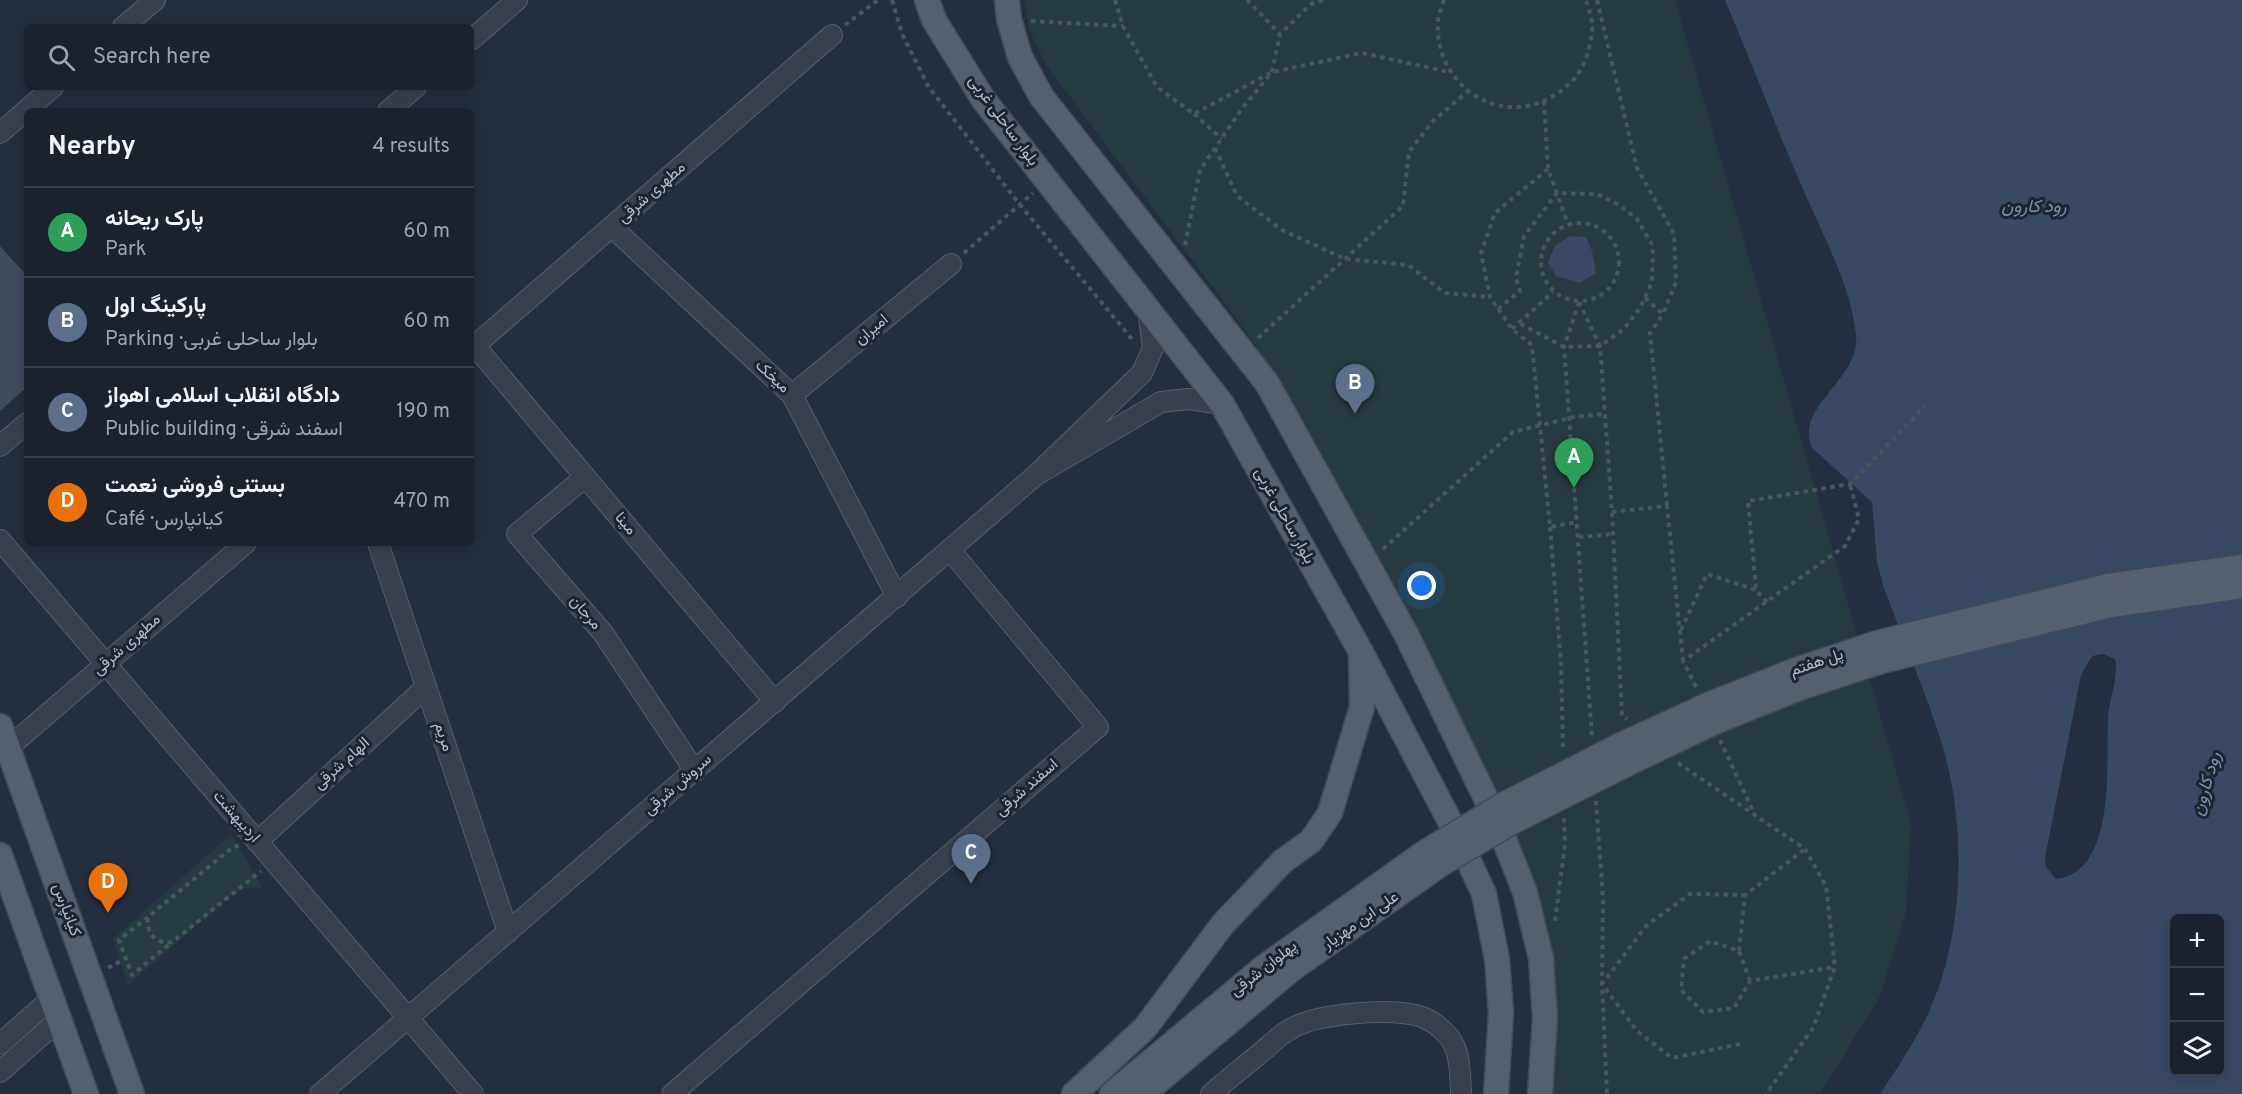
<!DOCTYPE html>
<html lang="en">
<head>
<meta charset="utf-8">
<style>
	body { margin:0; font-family:Overpass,Vazirmatn,sans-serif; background:#242a36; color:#f1f3f6 }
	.controls { position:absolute; right:18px; bottom:18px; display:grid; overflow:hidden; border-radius:9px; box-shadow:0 3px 15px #0003 }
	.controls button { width:54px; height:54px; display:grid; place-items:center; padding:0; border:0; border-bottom:2px solid #393f4a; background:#1b222e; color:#f1f3f6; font:30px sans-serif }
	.you { position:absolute; left:1422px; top:586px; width:21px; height:21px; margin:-15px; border:4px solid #fff; border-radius:50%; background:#1a73e8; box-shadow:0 0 0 9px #1a73e833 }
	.badge { display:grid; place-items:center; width:39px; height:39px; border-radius:50%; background:#ea580c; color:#fff; font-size:20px; font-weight:700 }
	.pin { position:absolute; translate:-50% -50px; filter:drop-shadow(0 2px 3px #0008) }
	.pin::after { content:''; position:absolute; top:32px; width:21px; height:18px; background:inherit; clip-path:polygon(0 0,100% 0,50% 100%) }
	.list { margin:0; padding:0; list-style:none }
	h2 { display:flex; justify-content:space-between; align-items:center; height:78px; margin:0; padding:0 24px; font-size:26px }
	h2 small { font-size:20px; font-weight:400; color:#a0a4aa }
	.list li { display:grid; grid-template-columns:39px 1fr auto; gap:18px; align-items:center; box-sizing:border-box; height:90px; padding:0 24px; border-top:2px solid #393f4a }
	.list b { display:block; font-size:22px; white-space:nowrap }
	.list p { margin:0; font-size:20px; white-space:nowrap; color:#a0a4aa }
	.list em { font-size:20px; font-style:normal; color:#a0a4aa }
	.icon { flex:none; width:33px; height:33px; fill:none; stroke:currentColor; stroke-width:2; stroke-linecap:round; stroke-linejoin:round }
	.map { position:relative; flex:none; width:2242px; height:1094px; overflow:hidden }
	.search { position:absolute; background:#1b222e; box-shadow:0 3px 15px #0003; left:24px; top:24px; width:450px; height:66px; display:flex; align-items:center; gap:15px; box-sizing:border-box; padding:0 21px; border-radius:9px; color:#a0a4aa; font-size:22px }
	.panel { position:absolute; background:#1b222e; box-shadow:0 3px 15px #0003; left:24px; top:108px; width:450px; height:438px; border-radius:9px }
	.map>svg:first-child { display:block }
</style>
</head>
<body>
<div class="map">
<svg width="2242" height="1094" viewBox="0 0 2242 1094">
	<rect width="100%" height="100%" fill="#242e3e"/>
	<g fill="#263b3f">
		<path d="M1025 0H1675L1911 824 1906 912 1880 996 1820 1094H1543L1545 966 1412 632 1255 344 1047 66 1029 30Z"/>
		<path d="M231 834 262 887 242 889 220 905 128 985 113 939Z"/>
	</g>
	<g fill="#394865" fill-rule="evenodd">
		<path d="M1725 0H2242V1094H1880C1897 1069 1914 1043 1927 1016 1965 936 1967 828 1942 744 1925 690 1902 638 1883 585L1877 562 1872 502 1812 448C1793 407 1861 379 1856 335 1851 287 1826 242 1807 198 1778 133 1753 66 1725 0ZM2103 654 2115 659C2119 679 2109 698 2108 718 2106 761 2117 873 2056 879L2046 867 2045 858 2081 675 2092 656ZM2174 918H2220V1072H2174Z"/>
		<path d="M1570 236 1586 237 1592 251 1596 273 1580 283 1556 276 1548 262 1555 246Z"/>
	</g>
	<path fill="#414c5d" d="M0 246 27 276V387L0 411Z"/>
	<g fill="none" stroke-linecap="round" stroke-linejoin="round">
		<defs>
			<g id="minor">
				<path d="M123 27 155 0"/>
				<path d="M471 40 517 0"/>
				<path d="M388 111 416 87"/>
				<path d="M0 133 53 87"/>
				<path d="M613 228 792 395 897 597"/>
				<path d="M1148 310 1153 348 1142 373 1036 475 1161 402 1189 399 1222 404"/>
				<path d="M475 346 775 702"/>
				<path d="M471 349 832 35"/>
				<path d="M792 395 951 264"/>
				<path d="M0 446 27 423"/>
				<path d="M585 477 517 534 603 633 695 771"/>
				<path d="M0 540 473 1094"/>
				<path d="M378 543 508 932"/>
				<path d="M8 748 246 543"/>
				<path d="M257 842 426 687"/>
				<path d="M0 1044 53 997"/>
				<path d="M0 1072 60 1019"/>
				<path d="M320 1094 1036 475"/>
				<path d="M672 1094 1098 727 950 550"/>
				<path d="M1211 1094C1228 1079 1246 1065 1264 1050 1272 1043 1280 1035 1289 1030 1315 1013 1389 1008 1419 1016 1431 1020 1441 1027 1449 1037 1461 1052 1460 1075 1461 1094"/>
			</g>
			<g id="major">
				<path d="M927 0 934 20 983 99 1222 404 1361 652 1455 831 1484 894 1497 959 1501 1013 1496 1094"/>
				<path d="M1007 0 1009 19 1020 57 1041 96 1267 383 1406 634 1496 819 1525 892 1541 958 1545 1018 1540 1094"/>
				<path d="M0 726 132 1094"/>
				<path d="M0 855 86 1094"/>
				<path d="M1074 1094 1145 1028 1223 924 1283 861 1311 841 1330 813 1362 707 1361 657"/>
				<path d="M1112 1094 1264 967 1424 853"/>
				<path d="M1143 1094 1292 969 1441 864"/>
			</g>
		</defs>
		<use href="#minor" stroke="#565e6c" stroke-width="22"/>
		<use href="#major" stroke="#424957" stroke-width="27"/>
		<g stroke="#44585c" stroke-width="4" stroke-dasharray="4.5 4.5" stroke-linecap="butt">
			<path d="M892 0 902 34 928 86 1020 205 1132 339"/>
			<path d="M1115 0 1123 26 1157 87 1194 114 1272 72 1362 53 1449 72"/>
			<path d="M1247 0 1280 34"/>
			<path d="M1444 0C1442 7 1438 15 1438 22 1434 84 1499 129 1553 96 1567 88 1578 77 1584 63 1589 50 1593 36 1592 22 1591 15 1588 7 1586 0"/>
			<path d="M1597 0 1637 168 1674 234 1676 282 1663 314"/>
			<path d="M1031 21 1123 26"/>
			<path d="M845 25 878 0"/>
			<path d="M1544 101 1548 169 1568 224"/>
			<path d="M1194 114 1222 139"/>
			<path d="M1215 148 1237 196 1282 230 1345 259 1408 265 1445 293 1490 297"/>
			<path d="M1548 169 1495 213 1481 253 1490 297 1512 329 1532 345 1550 527 1577 522"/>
			<circle cx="1580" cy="262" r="39"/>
			<path d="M1185 245 1200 170 1241 110 1272 72 1280 34 1311 4 1324 0"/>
			<path d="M964 253 1033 193"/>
			<path d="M1645 298 1663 314 1650 333 1667 506"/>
			<path d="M1579 302 1600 346 1612 512 1622 715 1627 719"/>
			<path d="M1579 302 1564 347 1592 737"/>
			<path d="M1498 309 1520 291 1516 278 1524 236 1557 193 1597 194 1619 205 1637 219 1653 246 1652 282 1640 308 1624 329 1600 346 1564 347 1519 323"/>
			<path d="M1512 329 1553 292"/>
			<path d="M1258 338 1403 206 1409 152 1433 121 1467 92"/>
			<path d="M1612 512 1667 506 1683 661"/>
			<path d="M1550 527 1561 664 1563 751"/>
			<path d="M1579 537 1613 534"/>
			<path d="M1383 549 1513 432 1574 417 1605 414"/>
			<path d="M1767 602 1756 590 1748 501 1850 484 1925 406"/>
			<path d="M1681 630 1707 574 1756 590"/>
			<path d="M1696 687 1683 661 1845 546 1859 519 1850 484"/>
			<path d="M1720 740 1755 815"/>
			<path d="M1678 763 1805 849 1826 886 1835 967 1813 1028 1766 1094"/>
			<path d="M1596 801 1603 900 1602 984 1607 1094"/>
			<path d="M239 846 233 847 148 917C146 933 156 945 172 942L261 871"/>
			<path d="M148 917 119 940 132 975 172 942"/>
			<path d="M1555 921 1565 844 1564 818"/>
			<path d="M1739 951 1745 895 1805 849"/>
			<path d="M108 968 126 958"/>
			<path d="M1750 981 1739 951 1710 941 1684 959 1681 990 1703 1012 1734 1008 1750 981 1835 967"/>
			<path d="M1740 1044 1672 1058 1637 1031 1602 984 1647 925 1690 894 1745 895"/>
		</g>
		<use href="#minor" stroke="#38404e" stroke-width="20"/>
		<use href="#major" stroke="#565f6e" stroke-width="24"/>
		<defs>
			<g id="major-bridge">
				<path d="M1424 853 1503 805 1623 744 1710 704 1796 670 1877 643 2108 586 2242 567"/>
				<path d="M1441 864 1512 822 1631 762 1717 721 1802 687 1882 661 2111 605 2242 586"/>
			</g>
		</defs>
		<use href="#major-bridge" stroke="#424957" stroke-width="27" stroke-linecap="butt"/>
		<use href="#major-bridge" stroke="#565f6e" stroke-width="24"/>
	</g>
	<g text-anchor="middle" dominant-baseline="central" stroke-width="6" stroke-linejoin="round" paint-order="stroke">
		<g font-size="16" fill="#b5bbc9" stroke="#1d2533">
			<text transform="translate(1003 121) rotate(54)">بلوار ساحلی غربی</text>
			<text transform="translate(652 193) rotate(-41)">مطهری شرقی</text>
			<text transform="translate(872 330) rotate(-40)">امیران</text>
			<text transform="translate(772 377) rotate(43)">میخک</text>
			<text transform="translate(1284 516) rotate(61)">بلوار ساحلی غربی</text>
			<text transform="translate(625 524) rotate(50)">مینا</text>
			<text transform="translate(585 613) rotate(49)">مرجان</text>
			<text transform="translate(127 645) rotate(-41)">مطهری شرقی</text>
			<text transform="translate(1817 663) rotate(-19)">پل هفتم</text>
			<text transform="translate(443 737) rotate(72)">مریم</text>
			<text transform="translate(342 764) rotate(-42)">الهام شرقی</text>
			<text transform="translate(678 785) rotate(-41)">سروش شرقی</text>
			<text transform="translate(1027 788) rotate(-41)">اسفند شرقی</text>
			<text transform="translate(236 817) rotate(49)">اردیبهشت</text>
			<text transform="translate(66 910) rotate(70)">کیانپارس</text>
			<text transform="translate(1361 921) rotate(-35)">علی ابن مهزیار</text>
			<text transform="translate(1264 969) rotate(-38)">پهلوان شرقی</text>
		</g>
		<g font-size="18" font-style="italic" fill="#7c8fb0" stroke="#1d2533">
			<text x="2034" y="207">رود کارون</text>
			<text transform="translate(2207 784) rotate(-74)">رود کارون</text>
		</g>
	</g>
</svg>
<div class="controls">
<button>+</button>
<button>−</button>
<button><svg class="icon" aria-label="layers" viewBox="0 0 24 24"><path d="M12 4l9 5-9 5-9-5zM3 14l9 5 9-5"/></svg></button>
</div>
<div class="you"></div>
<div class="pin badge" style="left:1574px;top:488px;background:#2e9e5b">A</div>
<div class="pin badge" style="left:1355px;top:414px;background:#5c6f8a">B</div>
<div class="pin badge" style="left:971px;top:884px;background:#5c6f8a">C</div>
<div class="pin badge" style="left:108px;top:913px;background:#e8710a">D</div>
<div class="search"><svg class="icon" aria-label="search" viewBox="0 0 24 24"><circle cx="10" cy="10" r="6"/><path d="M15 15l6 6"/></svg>Search here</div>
<section class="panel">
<h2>Nearby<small>4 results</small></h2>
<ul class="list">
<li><span class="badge" style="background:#2e9e5b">A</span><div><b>پارک ریحانه</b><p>Park</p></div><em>60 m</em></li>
<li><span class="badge" style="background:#5c6f8a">B</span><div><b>پارکینگ اول</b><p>Parking · بلوار ساحلی غربی</p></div><em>60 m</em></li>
<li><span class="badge" style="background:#5c6f8a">C</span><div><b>دادگاه انقلاب اسلامی اهواز</b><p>Public building · اسفند شرقی</p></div><em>190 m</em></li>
<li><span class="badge" style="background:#e8710a">D</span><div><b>بستنی فروشی نعمت</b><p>Café · کیانپارس</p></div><em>470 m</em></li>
</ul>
</section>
</div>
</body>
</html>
